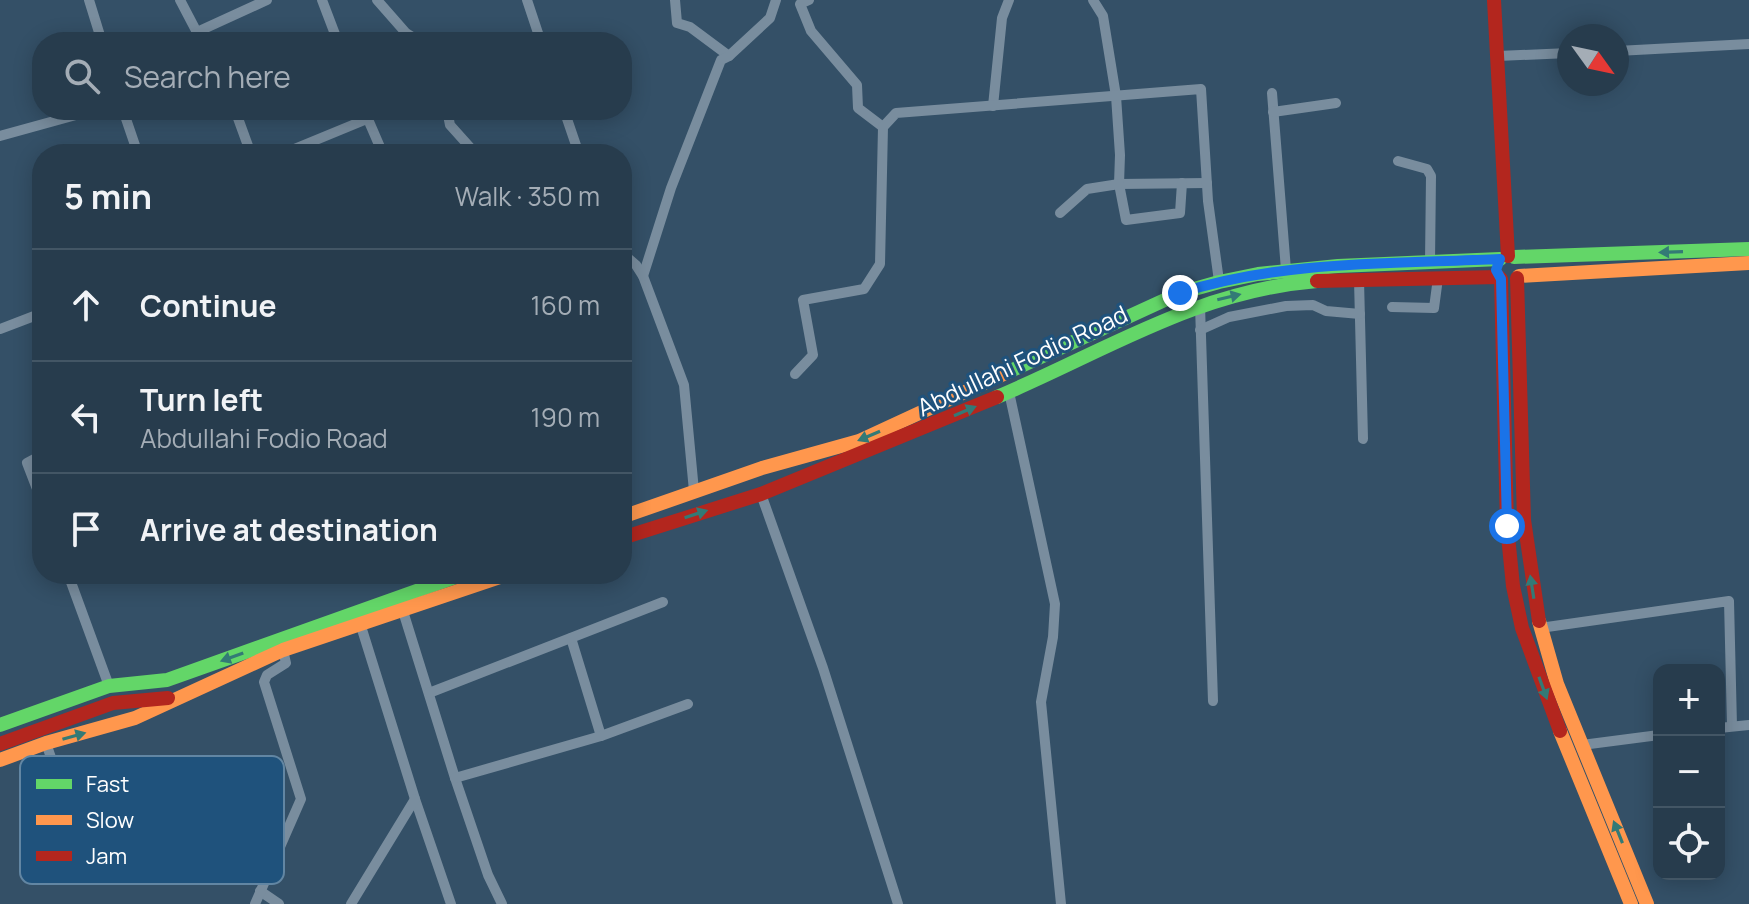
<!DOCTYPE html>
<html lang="en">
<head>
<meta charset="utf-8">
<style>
	body { margin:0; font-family:Manrope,sans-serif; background:#334757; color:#f1f3f6 }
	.controls { position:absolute; right:24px; bottom:24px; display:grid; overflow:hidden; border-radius:16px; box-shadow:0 4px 20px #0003 }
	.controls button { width:72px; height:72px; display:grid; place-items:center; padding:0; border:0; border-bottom:2px solid #435665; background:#273c4d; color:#f1f3f6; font:40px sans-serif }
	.compass { position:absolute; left:1557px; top:24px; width:72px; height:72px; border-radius:50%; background:#273c4d; box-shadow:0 4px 20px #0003; rotate:123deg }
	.stop { position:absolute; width:24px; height:24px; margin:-18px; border:6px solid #1a73e8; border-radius:50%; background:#fff }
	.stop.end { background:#1a73e8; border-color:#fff; box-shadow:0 2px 8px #0008 }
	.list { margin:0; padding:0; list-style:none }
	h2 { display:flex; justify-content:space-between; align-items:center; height:104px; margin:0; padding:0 32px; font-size:34px }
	h2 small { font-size:26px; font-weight:400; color:#a4adb6 }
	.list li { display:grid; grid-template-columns:52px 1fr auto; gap:24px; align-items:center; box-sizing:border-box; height:112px; padding:0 32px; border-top:2px solid #435665 }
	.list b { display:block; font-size:30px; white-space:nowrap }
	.list p { margin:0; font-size:26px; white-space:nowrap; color:#a4adb6 }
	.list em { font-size:26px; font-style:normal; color:#a4adb6 }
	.icon { flex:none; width:44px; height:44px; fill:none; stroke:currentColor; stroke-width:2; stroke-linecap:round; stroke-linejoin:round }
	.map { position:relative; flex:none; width:1749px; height:904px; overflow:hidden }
	.search { position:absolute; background:#273c4d; box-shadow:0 4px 20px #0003; left:32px; top:32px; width:600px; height:88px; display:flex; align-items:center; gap:20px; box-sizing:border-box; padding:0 28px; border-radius:32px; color:#a4adb6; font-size:30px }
	.panel { position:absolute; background:#273c4d; box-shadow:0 4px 20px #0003; left:32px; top:144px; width:600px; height:440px; border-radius:32px }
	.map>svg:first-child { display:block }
</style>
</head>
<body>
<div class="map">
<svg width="1749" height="904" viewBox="0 0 1749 904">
	<rect width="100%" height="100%" fill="#345067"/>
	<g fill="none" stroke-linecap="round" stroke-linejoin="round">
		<g stroke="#798d9e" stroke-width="10">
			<path d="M89 0 102 42"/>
			<path d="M180 0 202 42"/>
			<path d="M322 0 338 42"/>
			<path d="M377 0 406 33 420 42"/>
			<path d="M527 0 541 42"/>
			<path d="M675 0 677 23 690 27 729 56"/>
			<path d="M809 0 800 4 811 31 857 85 858 108 883 127"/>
			<path d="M1093 0 1103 16 1116 96 1120 155 1119 184 1207 183"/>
			<path d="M197 32 267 0"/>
			<path d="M1617 51 1749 44"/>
			<path d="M1498 56 1569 53"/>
			<path d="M1272 93 1286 270"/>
			<path d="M993 106 1002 18 1009 0"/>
			<path d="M123 110 138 154"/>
			<path d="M235 110 251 154"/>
			<path d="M364 110 383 154"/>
			<path d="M447 110 450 125 476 154"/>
			<path d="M564 110 579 154"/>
			<path d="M1273 112 1336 103"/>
			<path d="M0 136 94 110"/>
			<path d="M282 154 367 119"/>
			<path d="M1398 161 1427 169 1431 176 1430 262"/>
			<path d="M1060 213 1087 189 1119 184 1126 220 1180 213 1182 183"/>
			<path d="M622 253 636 265 643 276 684 385 694 491"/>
			<path d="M643 276 671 188 721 60 729 56 770 18 776 0"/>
			<path d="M1359 280 1363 439"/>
			<path d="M1200 306 1213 701"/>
			<path d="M1392 307 1434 308 1438 278"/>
			<path d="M0 329 42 313"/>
			<path d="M1200 330 1229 317 1286 306 1313 305 1326 311 1360 314"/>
			<path d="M795 374 813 355 803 300 864 289 880 264 883 127 896 113 1201 89 1208 201 1219 281"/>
			<path d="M1009 392 1055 604 1053 637 1041 702 1061 904"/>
			<path d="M42 455 27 463 42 502"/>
			<path d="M761 494 823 668 898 904"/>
			<path d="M68 574 109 686"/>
			<path d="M402 608 455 778 488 875 502 904"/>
			<path d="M360 623 415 799 451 904"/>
			<path d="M1540 628 1729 601 1732 726"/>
			<path d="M571 638 601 736"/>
			<path d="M429 693 663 602"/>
			<path d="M1719 728 1749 725"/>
			<path d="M46 743 69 810 80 819 108 800 151 801 192 784"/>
			<path d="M1582 745 1659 735"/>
			<path d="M455 778 601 736 688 704"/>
			<path d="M260 891 279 904"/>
			<path d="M255 904 301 799 264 682 267 675 286 663 283 650"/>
			<path d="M351 904 415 799"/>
		</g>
		<g stroke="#63d668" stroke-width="14">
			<path d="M1514 257 1749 249"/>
			<path d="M1008 372 1180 293 1219 282 1258 274 1338 266 1500 259"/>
			<path d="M997 397C1106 351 1196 291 1317 281"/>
			<path d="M0 725 109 686 167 680 464 574"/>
		</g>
		<g stroke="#ff974d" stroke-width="14">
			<path d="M1519 276 1749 263"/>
			<path d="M622 517 762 468 859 441 1008 372"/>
			<path d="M1539 621 1557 684 1647 904"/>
			<path d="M1560 731 1631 904"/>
			<path d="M0 760 46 743 135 718 283 650 509 574"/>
		</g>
		<g stroke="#b3261e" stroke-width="14">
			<path d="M1494 0 1508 256"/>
			<path d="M1517 278 1524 520 1539 621"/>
			<path d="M1501 279 1507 526 1513 586 1522 628 1560 731"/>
			<path d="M1317 281 1499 277"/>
			<path d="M622 538 761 494 997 397"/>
			<path d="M0 744 113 703 168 698"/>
		</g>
	</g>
	<defs><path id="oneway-solid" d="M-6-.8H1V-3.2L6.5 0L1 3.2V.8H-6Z" transform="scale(2)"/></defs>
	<g fill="#337a76">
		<use href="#oneway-solid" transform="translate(1671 252) rotate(178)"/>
		<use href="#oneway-solid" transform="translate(1229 297) rotate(-13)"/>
		<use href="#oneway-solid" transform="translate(965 411) rotate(-23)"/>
		<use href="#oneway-solid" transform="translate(869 436) rotate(157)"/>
		<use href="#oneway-solid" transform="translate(696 514) rotate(-18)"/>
		<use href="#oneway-solid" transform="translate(1532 587) rotate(-99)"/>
		<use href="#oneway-solid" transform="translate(232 657) rotate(160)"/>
		<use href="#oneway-solid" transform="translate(1543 688) rotate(70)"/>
		<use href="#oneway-solid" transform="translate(74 736) rotate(-16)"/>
		<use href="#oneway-solid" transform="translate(1618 832) rotate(-112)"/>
	</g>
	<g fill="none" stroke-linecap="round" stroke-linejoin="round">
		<path stroke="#1a73e8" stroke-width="10" d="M1180 293C1282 260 1394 264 1500 259L1496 270 1501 279 1507 526"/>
	</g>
	<g text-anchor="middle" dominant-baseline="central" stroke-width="6" stroke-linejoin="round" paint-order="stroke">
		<g font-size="24" fill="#fff" stroke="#1f527c">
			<text transform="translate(1022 360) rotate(-25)">Abdullahi Fodio Road</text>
		</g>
	</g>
	<rect x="20" y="756" width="264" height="128" rx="12" fill="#1f527c" stroke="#6286a3" stroke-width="2"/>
	<rect x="36" y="779" width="36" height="10" fill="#63d668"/>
	<rect x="36" y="815" width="36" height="10" fill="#ff974d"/>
	<rect x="36" y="851" width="36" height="10" fill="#b3261e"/>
	<g font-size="22" fill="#fff">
		<text x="86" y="792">Fast</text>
		<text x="86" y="828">Slow</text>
		<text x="86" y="864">Jam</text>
	</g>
</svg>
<div class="controls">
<button>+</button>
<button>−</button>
<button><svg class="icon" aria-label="locate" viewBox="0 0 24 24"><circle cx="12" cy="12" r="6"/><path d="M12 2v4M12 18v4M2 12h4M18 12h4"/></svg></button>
</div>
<svg class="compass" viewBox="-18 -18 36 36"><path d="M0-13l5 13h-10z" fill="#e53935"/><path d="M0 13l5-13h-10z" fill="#a4adb6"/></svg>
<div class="stop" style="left:1507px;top:526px"></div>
<div class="stop end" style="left:1180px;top:293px"></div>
<div class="search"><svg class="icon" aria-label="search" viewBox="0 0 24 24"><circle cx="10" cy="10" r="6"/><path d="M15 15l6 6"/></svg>Search here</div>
<section class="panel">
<h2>5 min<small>Walk · 350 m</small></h2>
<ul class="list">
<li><svg class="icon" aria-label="ahead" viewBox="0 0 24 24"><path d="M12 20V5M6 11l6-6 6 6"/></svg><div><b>Continue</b></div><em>160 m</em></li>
<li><svg class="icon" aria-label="left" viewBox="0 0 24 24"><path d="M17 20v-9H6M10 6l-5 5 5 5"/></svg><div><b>Turn left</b><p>Abdullahi Fodio Road</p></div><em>190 m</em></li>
<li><svg class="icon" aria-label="arrive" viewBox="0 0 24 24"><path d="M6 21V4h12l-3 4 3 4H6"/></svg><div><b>Arrive at destination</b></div></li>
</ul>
</section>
</div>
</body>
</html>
